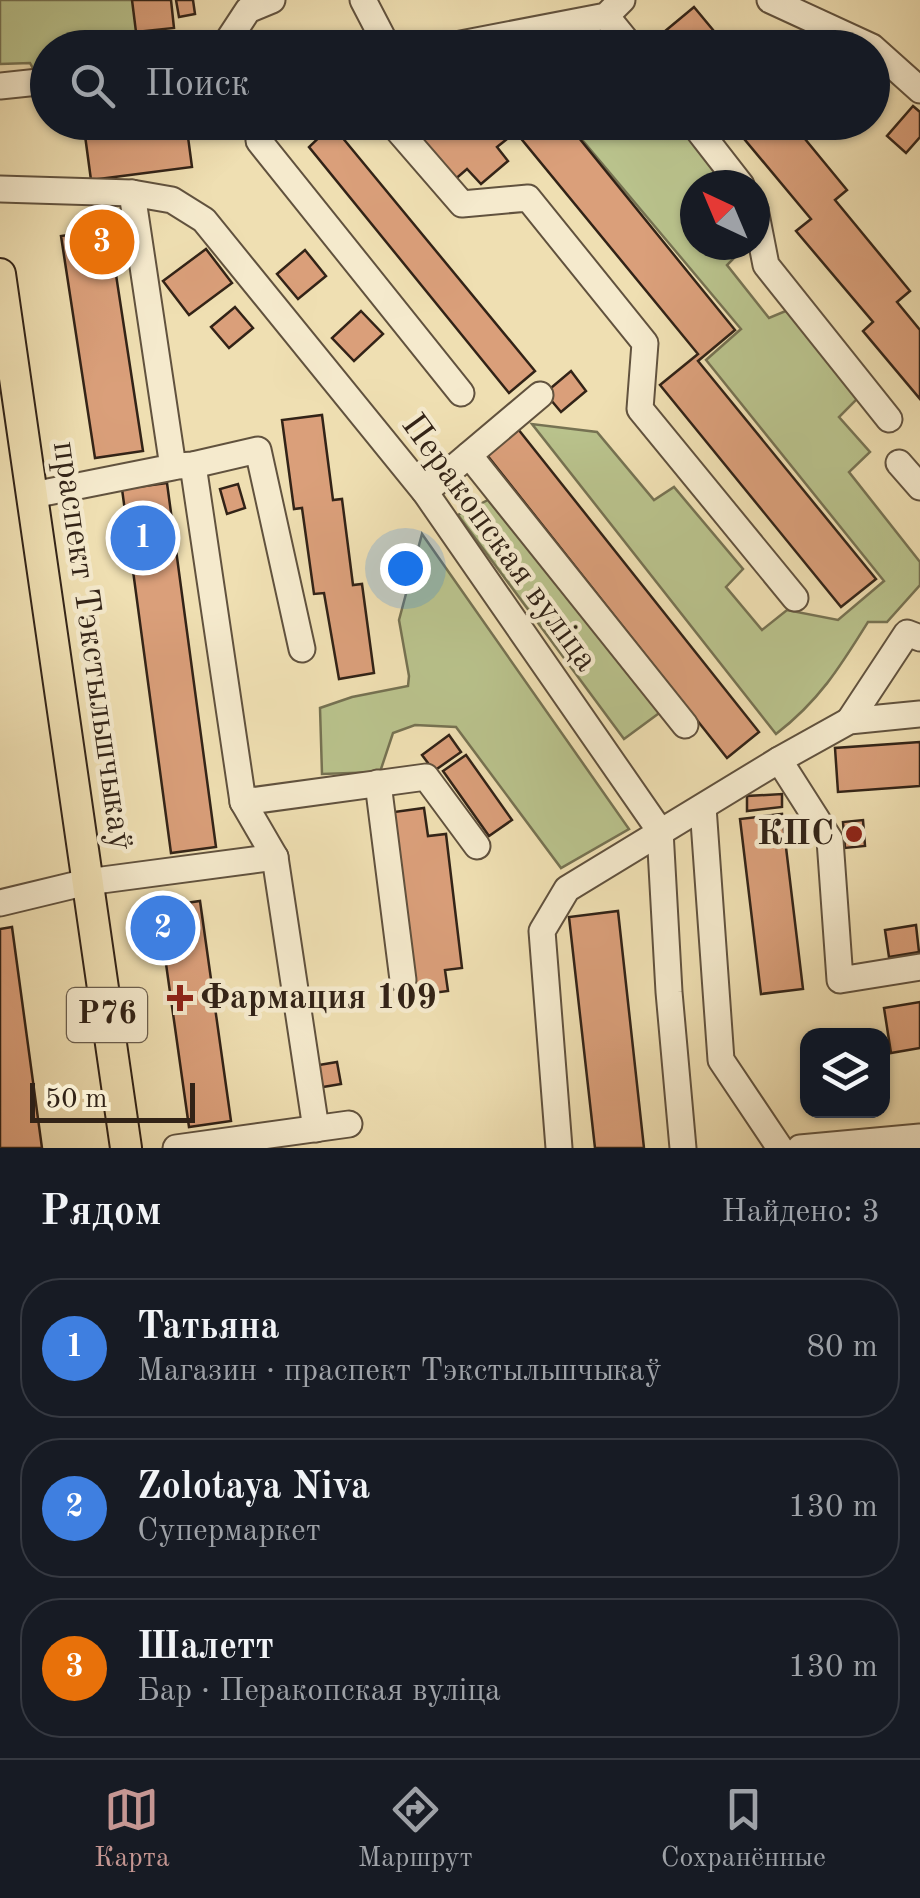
<!DOCTYPE html>
<html lang="ru">
<head>
<meta charset="utf-8">
<style>
	body { margin:0; font-family:"Old Standard TT",serif; background:#20242c; color:#f1f3f6 }
	.controls { position:absolute; right:30px; bottom:30px; display:grid; overflow:hidden; border-radius:20px; box-shadow:0 2px 8px #0004 }
	.controls button { width:90px; height:90px; display:grid; place-items:center; padding:0; border:0; border-bottom:2px solid #363941; background:#171b24; color:#f1f3f6; font:50px sans-serif }
	.compass { position:absolute; left:680px; top:170px; width:90px; height:90px; border-radius:50%; background:#171b24; box-shadow:0 2px 8px #0004; rotate:316deg }
	.scale { position:absolute; left:30px; bottom:25px; width:165px; box-sizing:border-box; padding-left:10px; border:5px solid #322317; border-top:0; font-size:28px; line-height:35px; white-space:nowrap; color:#322317; -webkit-text-stroke:8px #f5eacd; paint-order:stroke }
	.you { position:absolute; left:405px; top:568px; width:35px; height:35px; margin:-25px; border:8px solid #fff; border-radius:50%; background:#1a73e8; box-shadow:0 0 0 15px #1a73e833 }
	.badge { display:grid; place-items:center; width:65px; height:65px; border-radius:50%; background:#c59692; color:#fff; font-size:32px; font-weight:700 }
	.pin { position:absolute; translate:-50% -50%; border:5px solid #fff; box-shadow:0 2px 10px #0006 }
	.list { margin:0; padding:0; list-style:none }
	h2 { display:flex; justify-content:space-between; align-items:center; height:130px; margin:0; padding:0 40px; font-size:42px }
	h2 small { font-size:32px; font-weight:400; color:#9ea1a6 }
	.list li { display:grid; grid-template-columns:65px 1fr auto; gap:30px; align-items:center; box-sizing:border-box; height:140px; margin:0 20px 20px; padding:0 20px; border:2px solid #363941; border-radius:40px }
	.list b { display:block; font-size:38px; white-space:nowrap }
	.list p { margin:0; font-size:32px; white-space:nowrap; color:#9ea1a6 }
	.list em { font-size:32px; font-style:normal; color:#9ea1a6 }
	.icon { flex:none; width:55px; height:55px; fill:none; stroke:currentColor; stroke-width:2; stroke-linecap:round; stroke-linejoin:round }
	.map { position:relative; flex:none; width:920px; height:1148px; overflow:hidden }
	.search { position:absolute; background:#171b24; box-shadow:0 2px 8px #0004; left:30px; right:30px; top:30px; height:110px; display:flex; align-items:center; gap:25px; box-sizing:border-box; padding:0 35px; border-radius:55px; color:#9ea1a6; font-size:38px }
	.sheet { height:610px; background:#171b24 }
	nav { display:flex; justify-content:space-around; align-items:center; box-sizing:border-box; height:140px; border-top:2px solid #363941; background:#171b24; font-size:28px; color:#9ea1a6 }
	nav a { display:grid; justify-items:center; gap:5px }
	nav .on { color:#c59692 }
	.map>svg:first-child { display:block }
</style>
</head>
<body>
<div class="map">
<svg width="920" height="1148" viewBox="0 0 920 1148">
	<rect width="100%" height="100%" fill="#efdfb2"/>
	<filter id="stains"><feTurbulence type="fractalNoise" baseFrequency=".002" numOctaves="4"/><feColorMatrix values="0 0 0 0 .2 0 0 0 0 .09 0 0 0 0 .02 0 0 0 .5 -.17"/></filter>
	<radialGradient id="worn" r=".72"><stop offset=".6" stop-color="#630" stop-opacity="0"/><stop offset="1" stop-color="#630" stop-opacity=".3"/></radialGradient>
	<g fill="#b9c28c" stroke="#767252" stroke-width="2.5">
		<path d="M0 0H133L144 47 48 48 47 69 35 72 30 63 0 64Z"/>
		<path d="M568 123H648L652 127 658 123H678L730 185H695V245H747L727 265 769 318 788 310 859 397 839 417 870 452 849 472 920 562V585L887 622H868C840 667 819 701 776 734L532 424 597 432 654 500 674 487 743 569 726 587 762 630 787 610 838 620 884 581 706 360 741 329Z"/>
		<path d="M488 500 662 711 624 739 458 515Z"/>
		<path d="M422 534 629 829 561 868 456 727 415 725 393 733 380 772 322 774 320 708 352 697 408 686 409 676 399 620Z"/>
	</g>
	<g fill="#da9f7a" stroke="#322317" stroke-width="2.5">
		<path d="M132 0H171L174 28 136 32Z"/>
		<path d="M176 0H193L195 14 179 17Z"/>
		<path d="M694 7 728 48H667L658 37Z"/>
		<path d="M913 106 920 112V137L906 153 887 136Z"/>
		<path d="M130 122H186L192 167 91 180 84 128Z"/>
		<path d="M402 122H501L512 135 497 147 508 161 481 184 467 169 452 182Z"/>
		<path d="M522 122H566L735 330 698 361 876 579 841 607 660 385 698 354 514 130Z"/>
		<path d="M730 122H791L847 190 835 200 910 291 897 302 920 330V399L863 331 873 322 796 231 811 219Z"/>
		<path d="M332 125 535 371 509 393 309 147Z"/>
		<path d="M109 229 143 451 95 458 61 236Z"/>
		<path d="M206 249 232 283 189 315 163 281Z"/>
		<path d="M305 250 326 276 298 299 277 274Z"/>
		<path d="M235 307 253 328 229 348 211 327Z"/>
		<path d="M361 311 383 334 354 361 332 338Z"/>
		<path d="M571 371 586 391 561 412 545 393Z"/>
		<path d="M322 415 333 500 342 499 353 585 362 584 374 673 339 679 324 593 314 594 302 508 294 509 282 420Z"/>
		<path d="M518 429 759 732 727 758 487 455Z"/>
		<path d="M167 483 216 847 171 853 122 489Z"/>
		<path d="M238 484 245 508 227 514 220 489Z"/>
		<path d="M449 735 461 752 434 771 422 755Z"/>
		<path d="M920 742V786L838 792 835 748Z"/>
		<path d="M466 755 512 820 489 836 443 771Z"/>
		<path d="M782 794V807L747 811V796Z"/>
		<path d="M424 808 428 836 446 834 462 968 445 970 448 991 417 995 394 812Z"/>
		<path d="M782 814 803 989 761 994 740 819Z"/>
		<path d="M863 820 865 846 845 848 843 822Z"/>
		<path d="M200 901 231 1121 189 1127 158 907Z"/>
		<path d="M618 911 644 1148H595L569 917Z"/>
		<path d="M916 925 919 952 889 957 885 930Z"/>
		<path d="M12 927 42 1148H0V929Z"/>
		<path d="M920 1002V1048L891 1053 884 1008Z"/>
		<path d="M337 1062 341 1084 317 1088 313 1066Z"/>
	</g>
	<g fill="none" stroke-linecap="round" stroke-linejoin="round">
		<defs>
			<g id="minor">
				<path d="M363 0 388 48"/>
				<path d="M770 0 872 47 920 90"/>
				<path d="M606 16 632 48"/>
				<path d="M223 48 248 10 272 0"/>
				<path d="M440 48 606 16 622 0"/>
				<path d="M0 86 48 81"/>
				<path d="M260 122 259 141 461 393"/>
				<path d="M391 122 462 204 528 198 645 343 640 409 795 598"/>
				<path d="M692 122 741 185"/>
				<path d="M0 189 132 193 172 200 204 220 425 492 660 831 669 992 683 1148"/>
				<path d="M755 209 766 265 889 419"/>
				<path d="M469 455 685 725"/>
				<path d="M899 463 920 487"/>
				<path d="M193 465 243 802 275 857 316 1129"/>
				<path d="M178 466 193 465 258 450 302 649"/>
				<path d="M425 492 540 395"/>
				<path d="M33 495 173 467 132 193"/>
				<path d="M849 721 907 633 920 638"/>
				<path d="M779 760 849 721 920 714"/>
				<path d="M378 783 403 980"/>
				<path d="M243 802 426 777 477 846"/>
				<path d="M703 807 721 1060 780 1148"/>
				<path d="M0 903 87 882 275 857"/>
				<path d="M176 1148 349 1124"/>
				<path d="M559 1148 542 931 567 889 779 760 830 840 840 980 920 967"/>
				<path d="M800 1148 920 1137"/>
			</g>
			<path id="major" d="M0 274 126 1148"/>
		</defs>
		<use href="#minor" stroke="#61523e" stroke-width="29"/>
		<use href="#major" stroke="#322317" stroke-width="34"/>
		<use href="#minor" stroke="#f5eacd" stroke-width="25"/>
		<use href="#major" stroke="#efdfb2" stroke-width="30"/>
	</g>
	<g fill="#8f2418" stroke="#f5eacd" stroke-width="4">
		<circle cx="854" cy="834" r="10"/>
		<path d="M175 983h10v10h10v10h-10v10h-10v-10h-10v-10h10z"/>
	</g>
	<g text-anchor="middle" dominant-baseline="central" stroke-width="9" stroke-linejoin="round" paint-order="stroke">
		<rect fill="#f5eacd" stroke="#6c5f4e" stroke-width="2.5" x="67" y="988" width="80" height="54" rx="8"/>
		<g font-size="32" font-weight="bold" fill="#322317">
			<text x="107" y="1015">Р76</text>
		</g>
		<g font-size="35" fill="#322317" stroke="#f5eacd">
			<text transform="translate(499 543) rotate(54)">Перакопская вуліца</text>
			<text transform="translate(92 646) rotate(82)">праспект Тэкстыльшчыкаў</text>
		</g>
		<g font-size="35" font-weight="bold" fill="#322317" stroke="#f5eacd" text-anchor="end">
			<text x="834" y="834">КПС</text>
			<text x="200" y="998" text-anchor="start">Фармация 109</text>
		</g>
	</g>
	<rect width="100%" height="100%" filter="url(#stains)"/>
	<rect width="100%" height="100%" fill="url(#worn)"/>
</svg>
<div class="controls">
<button><svg class="icon" aria-label="layers" viewBox="0 0 24 24"><path d="M12 4l9 5-9 5-9-5zM3 14l9 5 9-5"/></svg></button>
</div>
<svg class="compass" viewBox="-18 -18 36 36"><path d="M0-13l5 13h-10z" fill="#e53935"/><path d="M0 13l5-13h-10z" fill="#9ea1a6"/></svg>
<div class="scale">50 m</div>
<div class="you"></div>
<div class="pin badge" style="left:143px;top:538px;background:#3f7fe0">1</div>
<div class="pin badge" style="left:163px;top:928px;background:#3f7fe0">2</div>
<div class="pin badge" style="left:102px;top:242px;background:#e8710a">3</div>
<div class="search"><svg class="icon" aria-label="search" viewBox="0 0 24 24"><circle cx="10" cy="10" r="6"/><path d="M15 15l6 6"/></svg>Поиск</div>
</div>
<section class="sheet">
<h2>Рядом<small>Найдено: 3</small></h2>
<ul class="list">
<li><span class="badge" style="background:#3f7fe0">1</span><div><b>Татьяна</b><p>Магазин · праспект Тэкстыльшчыкаў</p></div><em>80 m</em></li>
<li><span class="badge" style="background:#3f7fe0">2</span><div><b>Zolotaya Niva</b><p>Супермаркет</p></div><em>130 m</em></li>
<li><span class="badge" style="background:#e8710a">3</span><div><b>Шалетт</b><p>Бар · Перакопская вуліца</p></div><em>130 m</em></li>
</ul>
</section>
<nav>
<a class="on"><svg class="icon" aria-label="map" viewBox="0 0 24 24"><path d="M3 6l6-2 6 2 6-2v14l-6 2-6-2-6 2zM9 4v14M15 6v14"/></svg>Карта</a>
<a><svg class="icon" aria-label="directions" viewBox="0 0 24 24"><path d="M12 3l9 9-9 9-9-9zM9 14v-3h6M13 9l2 2-2 2"/></svg>Маршрут</a>
<a><svg class="icon" aria-label="saved" viewBox="0 0 24 24"><path d="M7 4h10v16l-5-4-5 4z"/></svg>Сохранённые</a>
</nav>
</body>
</html>
